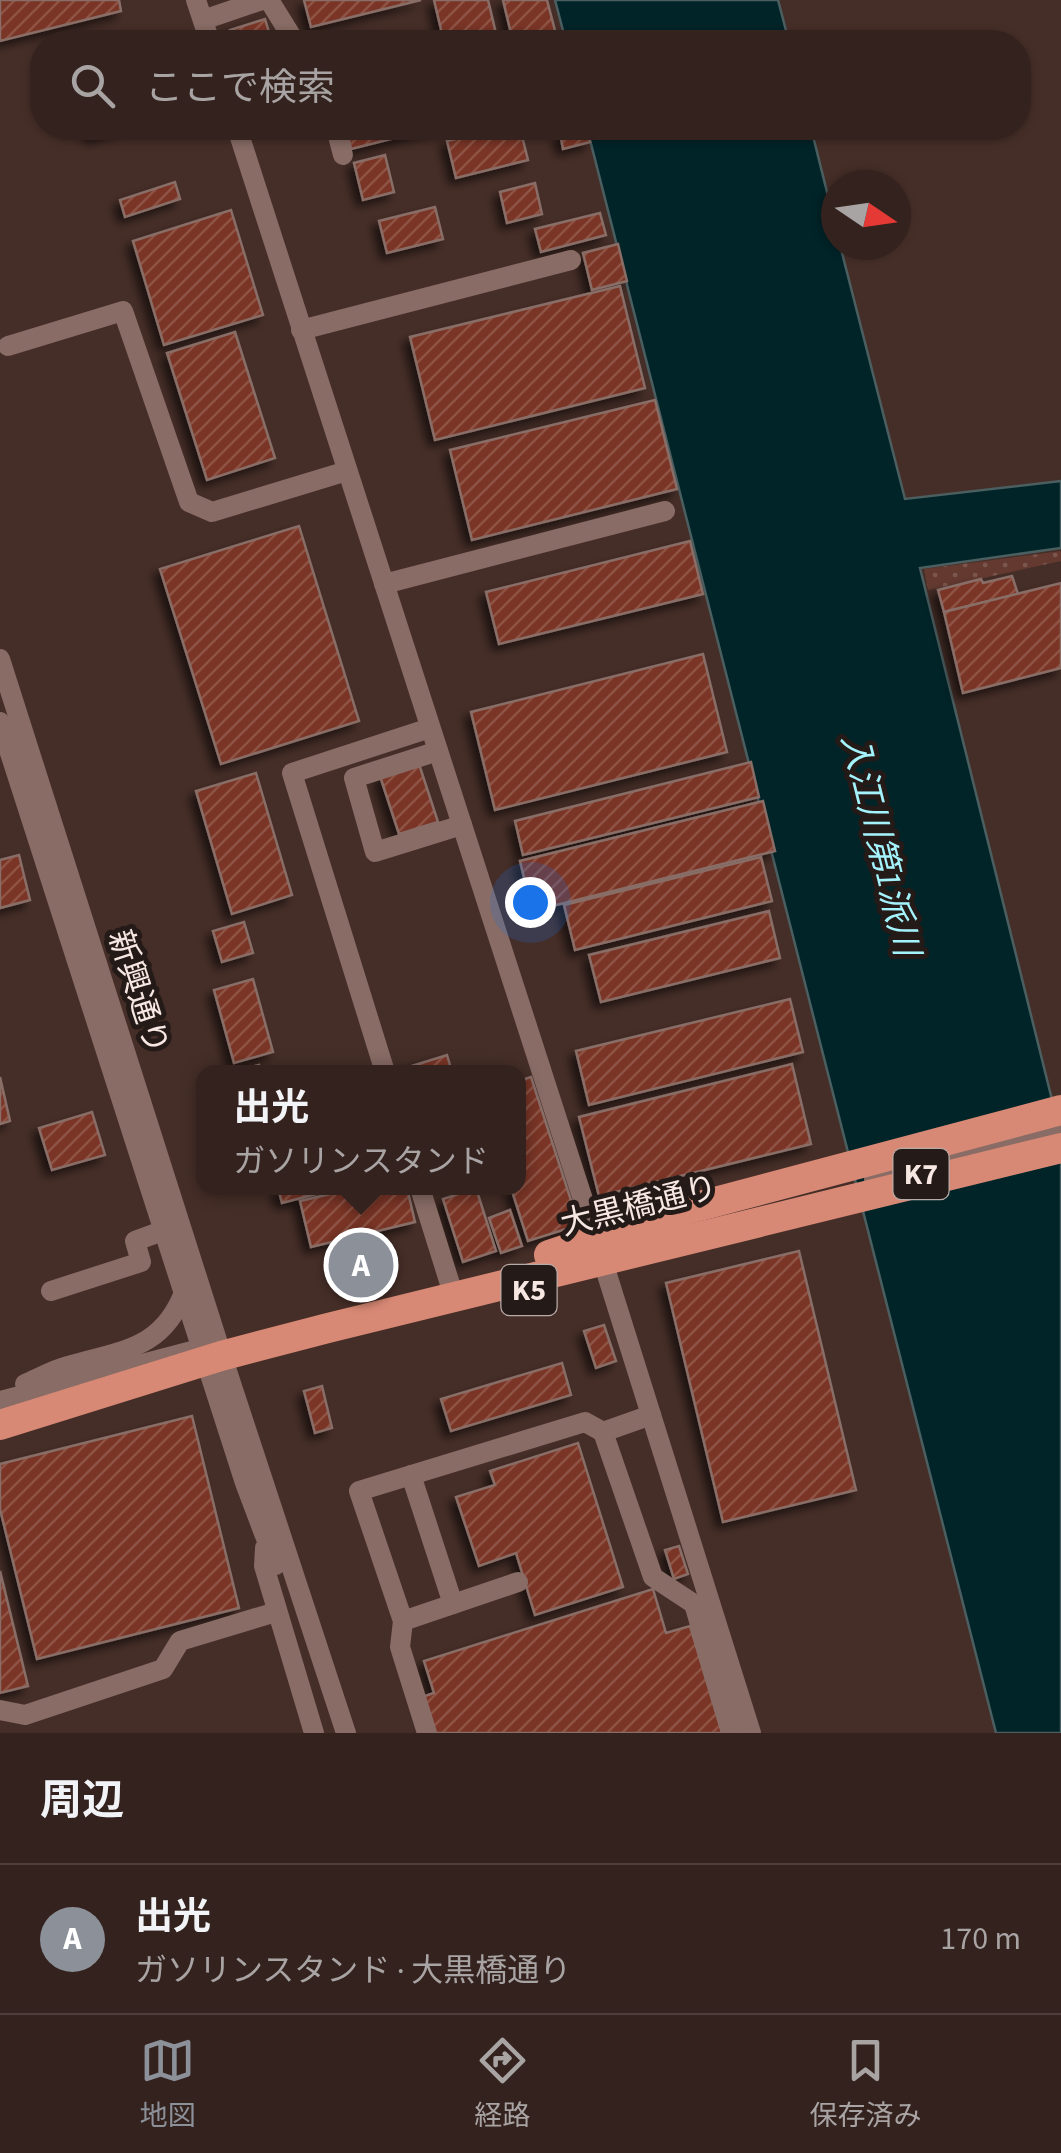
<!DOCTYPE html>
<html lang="ja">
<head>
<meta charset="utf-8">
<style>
	body { margin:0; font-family:"Source Sans 3","Noto Sans JP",sans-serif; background:#3f2f2b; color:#f1f3f6 }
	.compass { position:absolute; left:821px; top:170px; width:90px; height:90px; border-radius:50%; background:#34221e; box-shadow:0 2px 8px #0004; rotate:103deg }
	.you { position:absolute; left:530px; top:902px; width:35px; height:35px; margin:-25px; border:8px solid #fff; border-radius:50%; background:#1a73e8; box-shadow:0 0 0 15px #1a73e833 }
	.badge { display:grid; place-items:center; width:65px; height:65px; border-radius:50%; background:#8c9099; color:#fff; font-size:32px; font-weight:700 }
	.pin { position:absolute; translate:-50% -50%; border:5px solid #fff; box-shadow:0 2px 10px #0006 }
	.popup { position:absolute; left:196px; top:1065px; width:330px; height:130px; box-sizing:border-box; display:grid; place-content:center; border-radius:20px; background:#34221e; filter:drop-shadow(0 2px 8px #0005); font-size:32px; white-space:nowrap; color:#a9a4a4 }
	.popup b { font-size:38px; color:#f1f3f6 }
	.popup::after { content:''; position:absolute; left:50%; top:100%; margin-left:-20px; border:20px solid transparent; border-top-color:#34221e }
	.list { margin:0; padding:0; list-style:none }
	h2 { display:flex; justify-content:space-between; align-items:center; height:130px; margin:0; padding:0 40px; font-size:42px }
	h2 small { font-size:32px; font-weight:400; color:#a9a4a4 }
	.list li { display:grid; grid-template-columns:65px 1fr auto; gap:30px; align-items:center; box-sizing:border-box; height:150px; padding:0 40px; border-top:2px solid #4e3f3c }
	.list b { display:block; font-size:38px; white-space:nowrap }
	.list p { margin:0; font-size:32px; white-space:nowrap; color:#a9a4a4 }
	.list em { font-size:32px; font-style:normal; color:#a9a4a4 }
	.icon { flex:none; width:55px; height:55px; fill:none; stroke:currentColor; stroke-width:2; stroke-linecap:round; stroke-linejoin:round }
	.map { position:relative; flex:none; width:1061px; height:1733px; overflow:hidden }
	.search { position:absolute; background:#34221e; box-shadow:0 2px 8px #0004; left:30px; right:30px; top:30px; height:110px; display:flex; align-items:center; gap:25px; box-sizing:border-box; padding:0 35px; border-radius:40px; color:#a9a4a4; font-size:38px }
	.sheet { height:280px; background:#34221e }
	nav { display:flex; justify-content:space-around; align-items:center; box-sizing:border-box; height:140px; border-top:2px solid #4e3f3c; background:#34221e; font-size:28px; color:#a9a4a4 }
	nav a { display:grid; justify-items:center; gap:5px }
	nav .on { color:#8c9099 }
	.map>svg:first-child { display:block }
</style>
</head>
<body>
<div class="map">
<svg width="1061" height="1733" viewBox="0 0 1061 1733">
	<defs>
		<pattern id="grass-dots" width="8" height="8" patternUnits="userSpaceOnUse" patternTransform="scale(2.5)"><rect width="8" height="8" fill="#643a30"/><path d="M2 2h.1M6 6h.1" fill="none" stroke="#7b564e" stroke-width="1.8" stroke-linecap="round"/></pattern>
		<pattern id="building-hatch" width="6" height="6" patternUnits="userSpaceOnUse" patternTransform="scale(2.5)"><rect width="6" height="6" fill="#7a3626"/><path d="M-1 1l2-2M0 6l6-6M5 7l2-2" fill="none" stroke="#8e5345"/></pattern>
		<filter id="shadow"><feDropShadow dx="-6" dy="6" stdDeviation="5" flood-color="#0009"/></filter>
	</defs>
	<rect width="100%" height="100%" fill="#462e28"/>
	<path fill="url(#grass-dots)" d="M1061 551V561L928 590 924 569Z"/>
	<g fill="#012428" stroke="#4b5e60" stroke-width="2.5">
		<path d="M555 0H778L789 42H566Z"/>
		<path d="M587 128H811L836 228V245H840L905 499 1061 481V548L920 568 1061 1136V1733H996Z"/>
	</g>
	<g fill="url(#building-hatch)" stroke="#896e67" stroke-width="2.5" filter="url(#shadow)">
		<path d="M0 0H119L121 11 0 41Z"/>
		<path d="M304 0H421L311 27Z"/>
		<path d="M434 0H488L498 42H444Z"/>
		<path d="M503 0H547L558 42H513Z"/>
		<path d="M265 19 272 42H234L230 30Z"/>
		<path d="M89 128H123L92 137Z"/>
		<path d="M346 128H435L351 149Z"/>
		<path d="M502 128H520L528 160 456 178 447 141Z"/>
		<path d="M586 128 590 142 563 149 560 133Z"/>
		<path d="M385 155 394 192 363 200 354 163Z"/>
		<path d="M175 182 180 199 125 217 120 200Z"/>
		<path d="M535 183 542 214 507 223 500 192Z"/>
		<path d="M435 207 443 239 387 253 379 221Z"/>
		<path d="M231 210 263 315 164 345 133 241Z"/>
		<path d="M600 213 606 235 541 252 535 229Z"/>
		<path d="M618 244 627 281 592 290 583 253Z"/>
		<path d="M620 286 645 388 435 440 410 337Z"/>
		<path d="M235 332 275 458 207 480 167 353Z"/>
		<path d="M655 400 677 489 472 540 450 450Z"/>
		<path d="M299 526 359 721 221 764 160 569Z"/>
		<path d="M690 541 703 594 499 644 486 592Z"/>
		<path d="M1012 576 1018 594 944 612 938 590 981 579 983 583Z"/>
		<path d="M1061 583V668L963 693 944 612Z"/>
		<path d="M703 654 727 752 495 810 471 712Z"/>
		<path d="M751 762 759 797 523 855 515 821Z"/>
		<path d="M419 764 438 822 399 834 380 776Z"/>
		<path d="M256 773 292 895 232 914 196 791Z"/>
		<path d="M763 801 775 851 532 911 520 861Z"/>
		<path d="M19 855 30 900 0 908V860Z"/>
		<path d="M761 857 772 901 575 950 564 905Z"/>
		<path d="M769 911 780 958 601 1002 589 955Z"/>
		<path d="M244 922 253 953 222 962 213 931Z"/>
		<path d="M253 979 273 1052 234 1063 214 990Z"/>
		<path d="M790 999 803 1052 589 1105 576 1051Z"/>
		<path d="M447 1055 452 1072H399V1070Z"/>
		<path d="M792 1064 811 1144 599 1196 579 1117Z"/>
		<path d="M259 1065 261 1072H232Z"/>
		<path d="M0 1077 10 1121 0 1124Z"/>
		<path d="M531 1077 579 1225 528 1241 511 1188H518V1081Z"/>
		<path d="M92 1112 105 1155 52 1170 39 1128Z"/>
		<path d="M278 1188H339L282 1203Z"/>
		<path d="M356 1188H407L415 1222 311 1247 300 1201Z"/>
		<path d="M476 1188 496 1251 463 1262 443 1199Z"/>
		<path d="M510 1210 522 1246 501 1253 489 1218Z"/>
		<path d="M799 1251 856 1490 723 1522 666 1283Z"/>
		<path d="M604 1325 616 1361 596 1368 584 1331Z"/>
		<path d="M562 1363 571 1395 451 1431 441 1399Z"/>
		<path d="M322 1386 332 1428 315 1433 304 1391Z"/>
		<path d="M192 1416 239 1608 37 1659 0 1509V1464Z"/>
		<path d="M578 1443 623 1587 535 1615 516 1553 479 1566 456 1497 495 1485 490 1471Z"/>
		<path d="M679 1546 688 1574 674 1579 665 1550Z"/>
		<path d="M0 1571 28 1686 0 1693Z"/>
		<path d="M653 1589 666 1633 690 1626 722 1733H433L422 1697 434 1693 424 1661Z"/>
	</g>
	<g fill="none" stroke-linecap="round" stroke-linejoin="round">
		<g stroke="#886c65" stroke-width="20">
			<path d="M196 0 210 42"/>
			<path d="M269 0 295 42"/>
			<path d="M203 20 262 0"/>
			<path d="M237 128 598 1246 751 1733"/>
			<path d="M336 128 343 155"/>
			<path d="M301 330 571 260"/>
			<path d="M8 346 123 311 189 502 212 512 347 471"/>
			<path d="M384 584 665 511"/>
			<path d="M0 659 224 1362 346 1733"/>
			<path d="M0 722 245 1483 276 1565"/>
			<path d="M438 751 354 778 375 852 462 825"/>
			<path d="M385 1072 292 773 430 728"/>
			<path d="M874 1179 1061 1130"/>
			<path d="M420 1188 450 1284"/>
			<path d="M51 1291 141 1262 135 1241 165 1230"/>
			<path d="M25 1384C39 1378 53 1370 68 1366 122 1350 163 1350 185 1290"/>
			<path d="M0 1401 192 1351"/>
			<path d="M603 1432 653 1577 694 1604 732 1733"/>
			<path d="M411 1475 453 1604"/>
			<path d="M265 1548 264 1566 314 1733"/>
			<path d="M403 1621 518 1582"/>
			<path d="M0 1710 25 1715 163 1669 180 1641 276 1612"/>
			<path d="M427 1733 400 1647 403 1621 359 1491 585 1422 603 1432 651 1415"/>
		</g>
		<g stroke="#d88975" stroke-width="30">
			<path d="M549 1255 681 1211 1061 1110"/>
			<path d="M0 1425 221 1356 328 1328 1061 1148"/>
		</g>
	</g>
	<g text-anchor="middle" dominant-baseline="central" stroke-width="10" stroke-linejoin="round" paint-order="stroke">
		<g fill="#241a17" stroke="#b8aaa6" stroke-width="2.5">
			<rect x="893.5" y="1149" width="55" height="50" rx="8"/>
			<rect x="501.5" y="1265" width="55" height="50" rx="8"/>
		</g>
		<g font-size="30" font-weight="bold" fill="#f7e7e3">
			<text x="921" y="1174">K7</text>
			<text x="529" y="1290">K5</text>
		</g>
		<g font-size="32" fill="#f7e7e3" stroke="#241a17">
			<text transform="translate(138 992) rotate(72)">新興通り</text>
			<text transform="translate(639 1206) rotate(-14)">大黒橋通り</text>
		</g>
		<g font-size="35" font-style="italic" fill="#a4f2fb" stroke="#241a17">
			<text transform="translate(880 845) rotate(76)">入江川第1派川</text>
		</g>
	</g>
</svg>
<svg class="compass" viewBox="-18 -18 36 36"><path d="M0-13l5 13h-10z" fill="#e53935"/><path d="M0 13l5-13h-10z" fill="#a9a4a4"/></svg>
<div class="you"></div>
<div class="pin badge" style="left:361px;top:1265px">A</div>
<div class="popup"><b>出光</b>ガソリンスタンド</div>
<div class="search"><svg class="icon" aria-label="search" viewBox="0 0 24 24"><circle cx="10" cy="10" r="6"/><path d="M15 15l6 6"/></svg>ここで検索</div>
</div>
<section class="sheet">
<h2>周辺<small></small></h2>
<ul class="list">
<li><span class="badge">A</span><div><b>出光</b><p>ガソリンスタンド · 大黒橋通り</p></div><em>170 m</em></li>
</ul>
</section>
<nav>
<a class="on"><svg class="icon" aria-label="map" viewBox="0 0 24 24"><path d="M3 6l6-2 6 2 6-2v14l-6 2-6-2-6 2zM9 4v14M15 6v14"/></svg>地図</a>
<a><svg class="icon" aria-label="directions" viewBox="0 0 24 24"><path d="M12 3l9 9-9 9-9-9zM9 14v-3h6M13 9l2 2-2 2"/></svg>経路</a>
<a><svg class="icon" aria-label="saved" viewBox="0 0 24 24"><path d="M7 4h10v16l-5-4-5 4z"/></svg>保存済み</a>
</nav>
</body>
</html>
